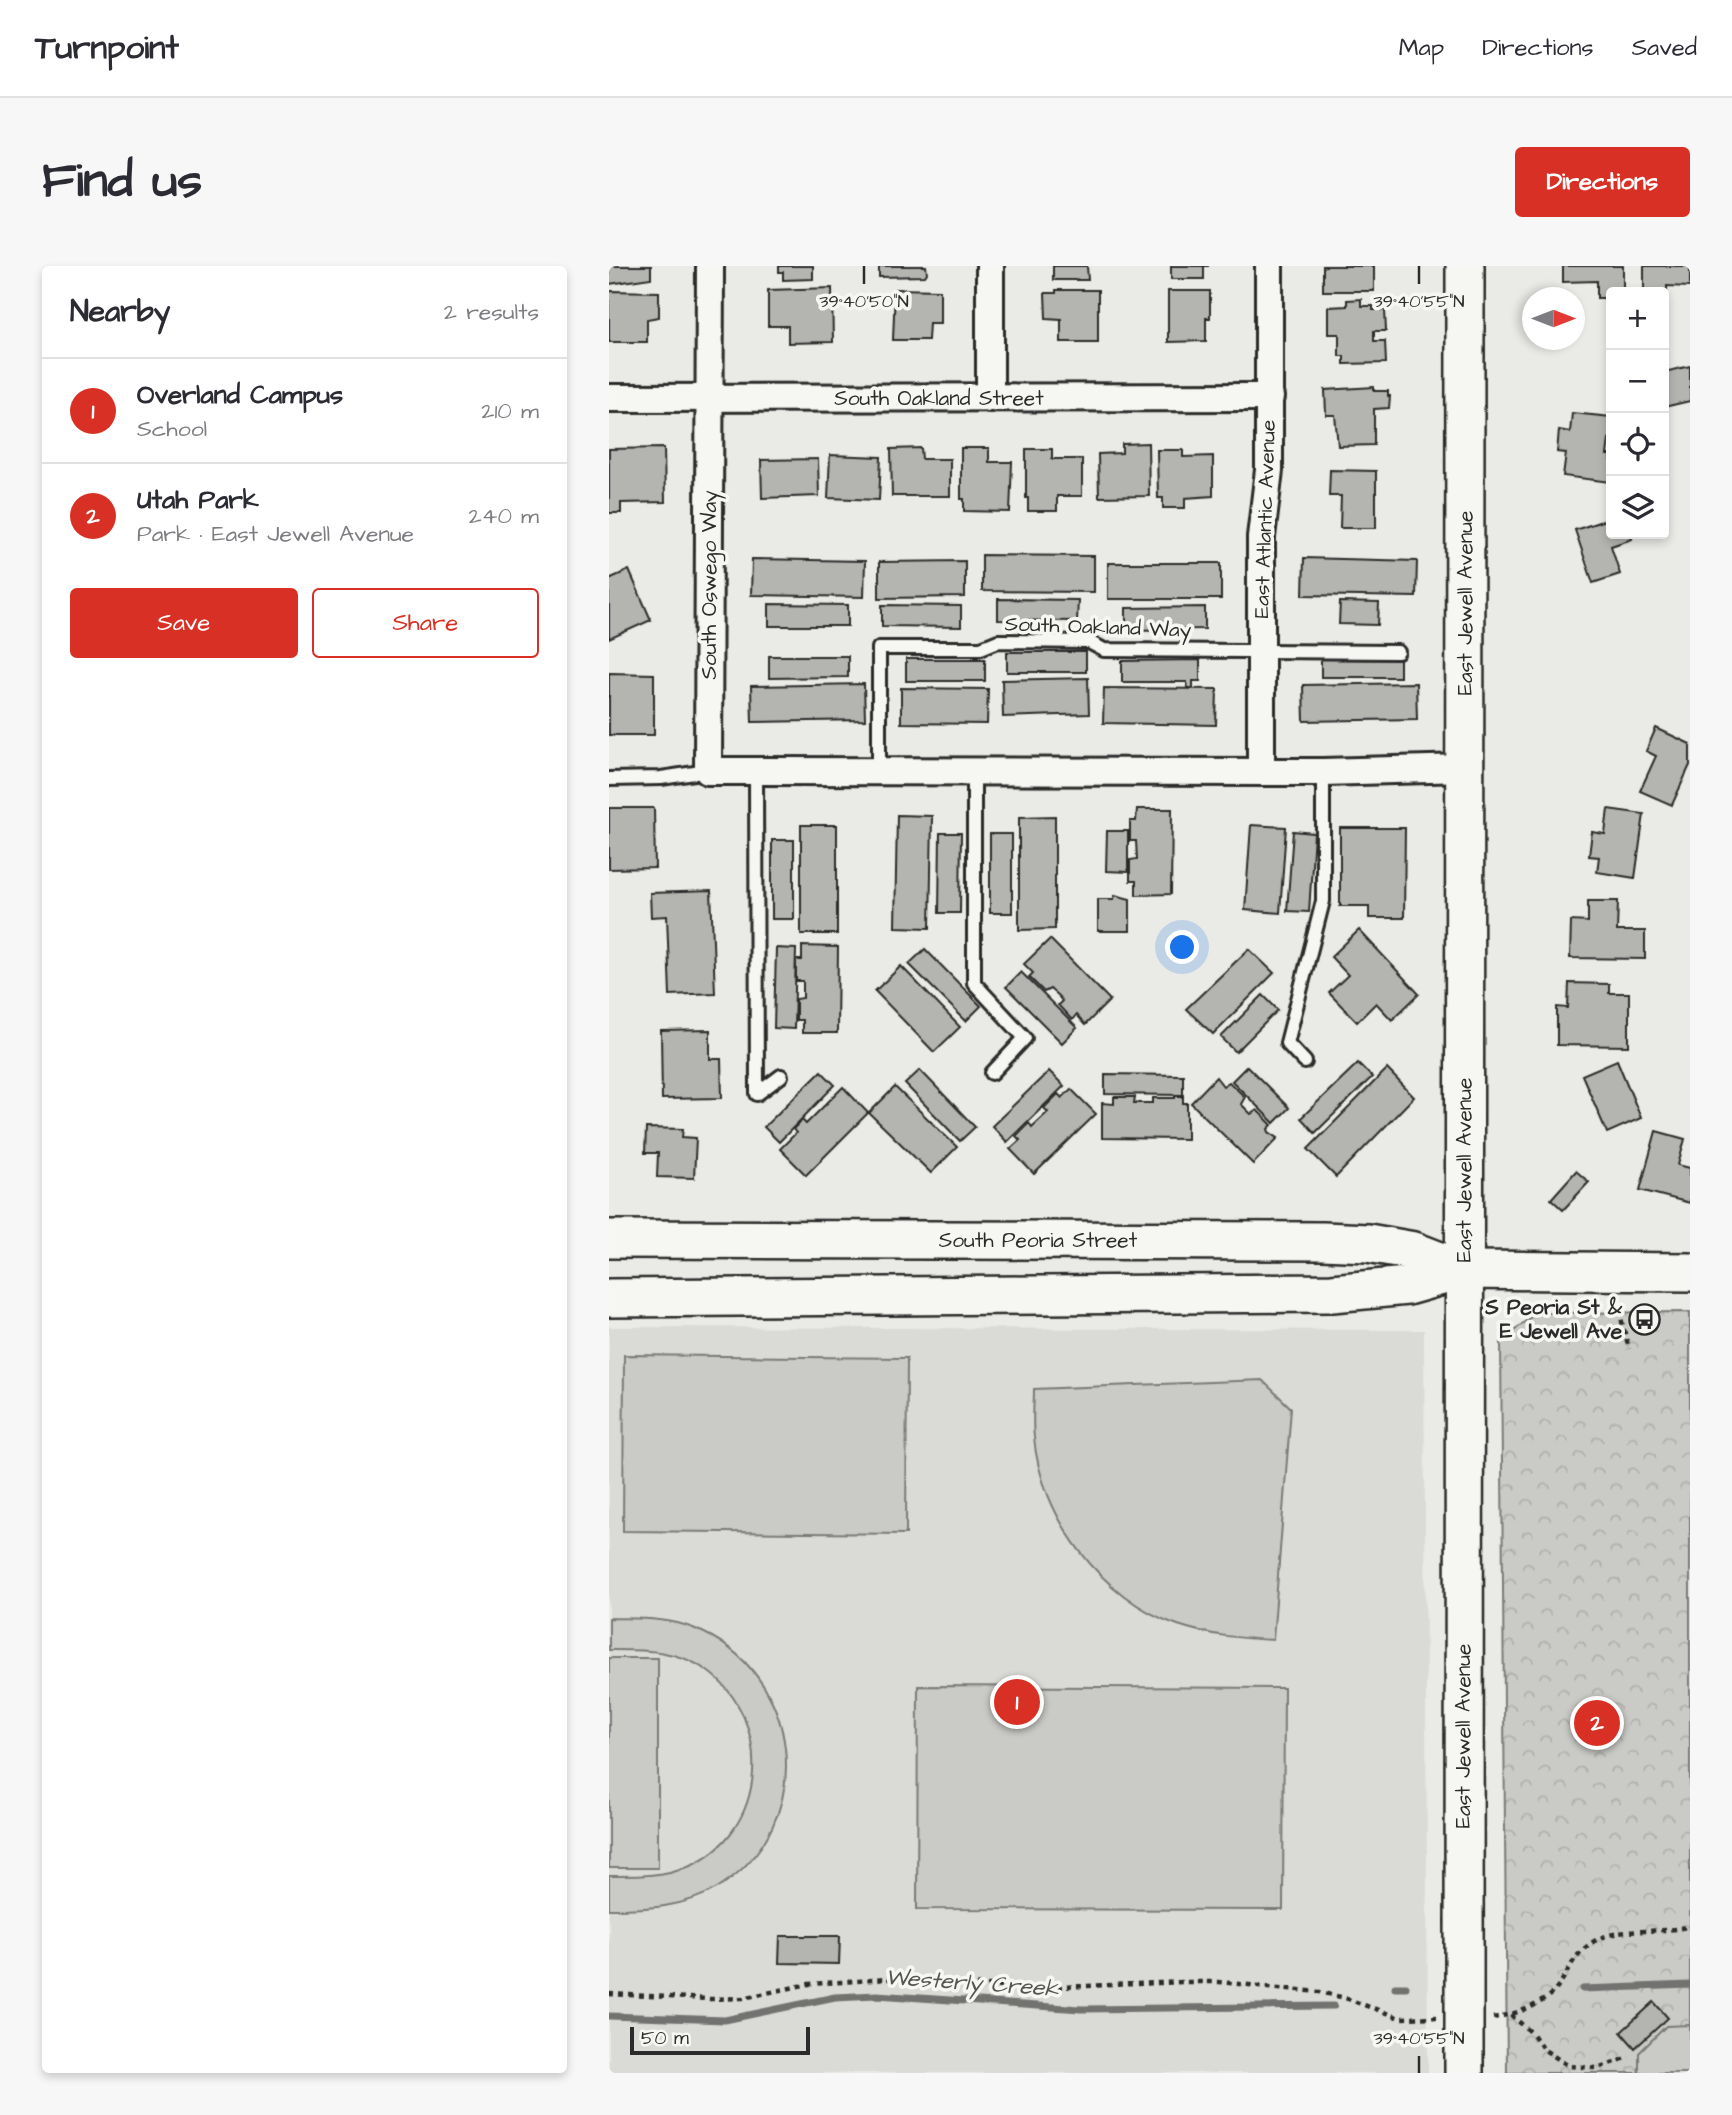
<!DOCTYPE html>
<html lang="en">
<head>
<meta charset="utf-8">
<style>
	body { margin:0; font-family:"Architects Daughter",sans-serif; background:#f7f7f7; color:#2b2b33 }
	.controls { position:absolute; right:21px; top:21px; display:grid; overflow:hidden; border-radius:7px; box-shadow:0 4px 10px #0003 }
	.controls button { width:63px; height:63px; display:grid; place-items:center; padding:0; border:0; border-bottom:2px solid #e1e1e2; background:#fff; color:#2b2b33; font:35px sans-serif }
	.compass { position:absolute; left:913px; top:21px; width:63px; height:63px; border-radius:50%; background:#fff; box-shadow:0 4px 10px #0003; rotate:90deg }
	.scale { position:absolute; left:21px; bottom:18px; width:180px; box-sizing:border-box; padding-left:7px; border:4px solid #2b2b2b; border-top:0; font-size:19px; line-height:24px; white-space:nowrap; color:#2b2b2b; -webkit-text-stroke:5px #f6f6f2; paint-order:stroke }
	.you { position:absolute; left:574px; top:682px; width:24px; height:24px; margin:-18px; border:5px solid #fff; border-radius:50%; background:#1a73e8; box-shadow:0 0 0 10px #1a73e833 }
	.badge { display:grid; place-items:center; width:46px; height:46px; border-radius:50%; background:#d93025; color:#fff; font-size:23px; font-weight:700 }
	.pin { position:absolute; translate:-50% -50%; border:4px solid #fff; box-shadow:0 2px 7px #0006 }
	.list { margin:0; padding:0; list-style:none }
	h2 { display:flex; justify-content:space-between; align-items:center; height:91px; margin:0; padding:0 28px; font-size:30px }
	h2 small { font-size:23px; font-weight:400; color:#7c7c81 }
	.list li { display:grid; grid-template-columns:46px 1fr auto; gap:21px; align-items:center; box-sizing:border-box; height:105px; padding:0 28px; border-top:2px solid #e1e1e2 }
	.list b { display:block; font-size:26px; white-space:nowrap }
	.list p { margin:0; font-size:23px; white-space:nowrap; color:#7c7c81 }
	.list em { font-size:23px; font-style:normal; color:#7c7c81 }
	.actions { display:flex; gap:14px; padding:21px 28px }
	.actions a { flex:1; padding:16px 0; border:2px solid #d93025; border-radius:7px; text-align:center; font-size:24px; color:#d93025 }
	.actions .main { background:#d93025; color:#fff }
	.icon { flex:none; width:38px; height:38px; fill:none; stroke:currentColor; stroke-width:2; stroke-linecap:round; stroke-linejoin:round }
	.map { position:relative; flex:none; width:1081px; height:1807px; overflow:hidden; border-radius:7px }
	header { display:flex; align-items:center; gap:42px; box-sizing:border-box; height:98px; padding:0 35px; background:#fff; border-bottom:2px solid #e1e1e2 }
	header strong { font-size:33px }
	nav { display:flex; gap:38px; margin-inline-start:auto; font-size:24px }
	.intro { display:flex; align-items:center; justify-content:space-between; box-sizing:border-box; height:168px; padding:0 42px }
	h1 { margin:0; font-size:49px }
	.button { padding:18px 32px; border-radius:7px; background:#d93025; color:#fff; font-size:24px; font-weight:700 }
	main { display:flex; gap:42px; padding:0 42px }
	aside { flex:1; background:#fff; border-radius:7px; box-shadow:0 4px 10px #0003 }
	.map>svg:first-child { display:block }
</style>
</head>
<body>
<header>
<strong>Turnpoint</strong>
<nav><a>Map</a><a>Directions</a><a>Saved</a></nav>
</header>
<div class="intro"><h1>Find us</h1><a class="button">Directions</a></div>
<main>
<aside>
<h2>Nearby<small>2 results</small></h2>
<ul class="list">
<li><span class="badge">1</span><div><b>Overland Campus</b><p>School</p></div><em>210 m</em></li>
<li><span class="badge">2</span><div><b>Utah Park</b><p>Park · East Jewell Avenue</p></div><em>240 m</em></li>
</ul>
<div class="actions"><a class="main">Save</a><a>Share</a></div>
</aside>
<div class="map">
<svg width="1081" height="1807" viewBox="0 0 1081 1807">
	<defs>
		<pattern id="forest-crowns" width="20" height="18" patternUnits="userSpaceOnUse" patternTransform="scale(1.75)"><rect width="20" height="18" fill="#cacac7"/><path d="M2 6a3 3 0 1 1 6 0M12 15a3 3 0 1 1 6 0" fill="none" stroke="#aeaeab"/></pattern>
	</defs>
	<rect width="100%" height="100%" fill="#eaeae6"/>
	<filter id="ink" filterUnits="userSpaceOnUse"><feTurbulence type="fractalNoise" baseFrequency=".0143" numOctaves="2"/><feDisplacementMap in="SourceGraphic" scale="14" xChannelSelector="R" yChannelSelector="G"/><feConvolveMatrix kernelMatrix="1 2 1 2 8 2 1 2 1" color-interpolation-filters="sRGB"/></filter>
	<g filter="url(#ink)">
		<path fill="#dadad6" d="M0 1061 815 1064 819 1807H0Z"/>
		<path fill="url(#forest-crowns)" stroke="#7a7a79" stroke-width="2" d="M1081 1046V1807H898L892 1076 920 1052 933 1047Z"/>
		<g fill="#cacac7" stroke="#7a7a79" stroke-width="2">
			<path d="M15 1089 298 1092 297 1268 14 1265Z"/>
			<path d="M653 1114 682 1142 664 1374C631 1372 601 1370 569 1359 493 1334 431 1249 425 1171 423 1155 425 1138 425 1123Z"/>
			<path d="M0 1352C28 1353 57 1351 84 1362 195 1405 211 1559 108 1622 74 1642 38 1643 0 1643V1610C27 1610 53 1611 79 1600 159 1567 166 1453 97 1404 68 1383 34 1384 0 1384Z"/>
			<rect x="0" y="1392" width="49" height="210"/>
			<path d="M309 1420 675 1422 674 1644 308 1643Z"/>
			<path d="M1081 1759V1807H1030V1787L1057 1760Z"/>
		</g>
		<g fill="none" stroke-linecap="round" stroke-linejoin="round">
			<g stroke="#727270" stroke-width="7">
				<path d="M786 1721H797"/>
				<path d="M974 1723 1081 1719"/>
				<path d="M0 1750 116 1754 226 1731 268 1729 472 1743 725 1740"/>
			</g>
		</g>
		<g fill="#b4b4b1" stroke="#2b2b2b" stroke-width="2">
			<path d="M0 0H42V12L0 18Z"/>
			<path d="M170 0H204V13L174 14V6H170Z"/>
			<path d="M270 0H317L318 7 316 10 270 11Z"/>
			<path d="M444 0H478L479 14H444Z"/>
			<path d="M562 0H600H595V13H562Z"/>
			<rect x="714" y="0" width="51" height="25"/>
			<path d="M954 0H1014V26H1002V32H988V15L954 16Z"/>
			<path d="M1035 0H1081V21L1058 20V33H1055V26H1035Z"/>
			<path d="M223 22 224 76 179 77V60H159V24Z"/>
			<path d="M286 23 331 24V57H320L319 74H284Z"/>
			<path d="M447 24H489V76H452V53L437 52 436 27H447Z"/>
			<path d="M0 25 50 26V51L38 53V76H0Z"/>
			<path d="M559 25H601V52H597V75L559 76Z"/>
			<path d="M752 33V40H764V44H776L777 65H765V75H776L777 97 735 98V90H730V68H719V41L738 40V34Z"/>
			<path d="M1081 100V135L1055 141V106Z"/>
			<path d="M765 121V125H779V130H781L780 142 765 143V179L729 180 726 149H717L716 124Z"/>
			<path d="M963 147 1002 151V174L1000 173 998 189H1002V216L954 210 957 187 948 186 950 164 961 166Z"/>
			<path d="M539 177 540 230 490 231 489 188 513 187V178Z"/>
			<path d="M55 182 56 236 12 237V247H0V183Z"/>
			<path d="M312 182 313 193H341V230H283L282 183Z"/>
			<path d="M352 182H380V196H403L401 246 355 245V233H352Z"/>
			<path d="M417 183H443V193H473V230H448V245H419V232H417Z"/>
			<path d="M548 184H574V191L604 190V230L576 232V242H554V232H549Z"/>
			<path d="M221 189 272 191 270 234 219 232Z"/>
			<path d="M209 193 210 230 153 232 152 194Z"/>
			<path d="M721 204 767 205V262H731L732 230H720Z"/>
			<path d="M1002 252V268H1022L1023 273 1002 280 1011 308 984 317 966 264Z"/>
			<path d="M373 289 485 290V326L373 325Z"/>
			<path d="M695 292 808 295 807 331 694 329Z"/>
			<path d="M143 293 256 295 255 331 142 329Z"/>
			<path d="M356 295V331L270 332V296Z"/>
			<rect x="499" y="297" width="113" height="36"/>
			<path d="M20 304 42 354 0 373V313Z"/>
			<path d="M389 333 469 334 468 355 389 354Z"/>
			<path d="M731 336 770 337 769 359 730 358Z"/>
			<path d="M160 338 239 339V360H160Z"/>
			<path d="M273 339 352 340V361L273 360Z"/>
			<path d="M596 341V363L517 364V342Z"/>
			<rect x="398" y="386" width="79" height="20"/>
			<rect x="712" y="389" width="79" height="22"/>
			<path d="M160 390H239V411L160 412Z"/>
			<rect x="297" y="393" width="79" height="22"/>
			<path d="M591 394V415H584V422H578V416H513V395Z"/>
			<path d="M0 407 45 408V469H0Z"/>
			<path d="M479 412 480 448 394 451 393 414Z"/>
			<path d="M807 417 808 453 695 455 694 419Z"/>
			<path d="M255 418 256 454 143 456 142 420Z"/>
			<path d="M292 422 379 423 378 458 292 457Z"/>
			<path d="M495 422 608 423 607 459 494 457Z"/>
			<path d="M1047 462 1081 478V499L1063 539 1031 525 1047 490 1037 485Z"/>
			<path d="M0 542H45L46 602 0 603Z"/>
			<path d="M528 543H563L562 628 527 629V615H521V594L528 593 527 575H521V555H527Z"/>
			<path d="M999 543 1035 548 1026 612 988 606 990 591 980 590 983 566 996 568Z"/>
			<path d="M288 549 323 550 321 662 286 661Z"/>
			<path d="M446 550V663L410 664V551Z"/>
			<rect x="192" y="559" width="36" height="109"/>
			<path d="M642 559 677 561 671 647 636 644Z"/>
			<path d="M731 562H796L795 652H760V640H731Z"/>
			<path d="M498 565H519V606L497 605Z"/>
			<path d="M684 565 705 567 700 646 678 645Z"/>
			<path d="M331 567H352L351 647H330Z"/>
			<rect x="381" y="568" width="22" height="79"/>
			<rect x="163" y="574" width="22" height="79"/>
			<path d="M102 625 106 727 61 729 58 650 42 651 41 627Z"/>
			<path d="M506 629 521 633V665H489V633H505Z"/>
			<path d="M979 635H1009L1008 665H1036V693L961 692 962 655 979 656Z"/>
			<path d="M750 664 810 728 783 754 767 737 748 756 720 727 739 709 722 691Z"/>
			<path d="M441 673 501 734 476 759 467 749 463 754 449 739 453 735 449 730 441 723 435 726 420 711 424 707 415 698Z"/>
			<path d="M193 680 229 681 228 767H193V754H187V733L194 732V715H187V694H193Z"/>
			<path d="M167 682 187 683 185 763 165 762Z"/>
			<path d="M316 683 372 740 357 755 300 698Z"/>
			<path d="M640 683 665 707 604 768 577 743Z"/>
			<path d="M292 700 351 761 325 786 266 725Z"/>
			<path d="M412 706 468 762 453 777 397 721Z"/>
			<path d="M960 717 1000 718V727H1020V780L948 779V741L959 742Z"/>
			<path d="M654 729 669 744 627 786 612 771Z"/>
			<path d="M101 764V793H112L113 832 53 833 52 765Z"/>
			<path d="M1008 794 1032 852 998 867 973 809Z"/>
			<path d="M749 797 763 811 706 867 692 852Z"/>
			<path d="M638 800 680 842 665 857 623 815Z"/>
			<path d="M778 803 805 831 727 911 699 883Z"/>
			<path d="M311 804 366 861 351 875 296 818Z"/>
			<path d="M212 805 226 819 170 876 155 861Z"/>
			<path d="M440 805 455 820 398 876 383 860Z"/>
			<path d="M496 808 574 809V829L496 828Z"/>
			<path d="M607 811 614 820 620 816 636 831 632 838 642 848 648 844 663 859 659 863 660 866 669 872 644 898 582 837Z"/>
			<path d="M234 821 259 847 197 909 171 883 187 867 184 863 193 854 197 858Z"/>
			<path d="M286 821 348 881 322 907 260 847Z"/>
			<path d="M462 823 487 848 425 908 401 883 411 874 407 870 420 857 423 861 439 846 435 842 449 828 453 832Z"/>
			<path d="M566 830H574V837H578V873L493 872V837L505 838V831H526L525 837H544V832H566Z"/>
			<path d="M37 862 74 863 73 871 87 872 85 912 48 911 49 887H36Z"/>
			<path d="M1047 865 1076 873 1069 899 1081 902V937L1031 924Z"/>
			<path d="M967 905 980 916 954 944 942 933Z"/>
			<path d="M171 1670H231L230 1698 170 1697Z"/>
			<path d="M1045 1736 1059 1752 1026 1782 1012 1766Z"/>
		</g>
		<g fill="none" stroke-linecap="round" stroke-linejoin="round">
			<defs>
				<g id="lane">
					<path d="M147 505 148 828 172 810"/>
					<path d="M270 505V382H372L389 375 480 376 495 384 789 386"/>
					<path d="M365 506V717L416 772 383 807"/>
					<path d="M0 513 52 512 99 505"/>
					<path d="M696 796 678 777 714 635V506"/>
				</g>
				<g id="street">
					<path d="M101 0 99 505 714 506 856 502"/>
					<path d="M381 0V132"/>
					<path d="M0 132 661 131"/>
					<path d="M652 506V271L660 204V0"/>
				</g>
				<g id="secondary">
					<path d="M0 973 714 975 759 977 805 985 854 1004"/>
					<path d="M0 1032 723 1027 798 1020 854 1004 1081 1006"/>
					<path d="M855 1807 856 0"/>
				</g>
			</defs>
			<use href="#lane" stroke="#2b2b2b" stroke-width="18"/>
			<use href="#street" stroke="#2b2b2b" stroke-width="32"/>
			<use href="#secondary" stroke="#2b2b2b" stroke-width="42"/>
			<g stroke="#2b2b2b" stroke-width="4.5" stroke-dasharray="5 5" stroke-linecap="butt">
				<path d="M1010 1044 1020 1083"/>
				<path d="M0 1728 101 1733 134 1732 200 1718 279 1713 428 1722 575 1716H609L711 1726 736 1732 791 1752 828 1751"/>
				<path d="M902 1749 924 1768 934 1783 960 1800 988 1802 1020 1791"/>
				<path d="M884 1752C905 1748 928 1742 944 1726 962 1707 960 1689 989 1673 1014 1661 1053 1668 1081 1660"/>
			</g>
			<use href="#lane" stroke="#f6f6f2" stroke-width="12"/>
			<use href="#street" stroke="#f6f6f2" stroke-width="26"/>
			<use href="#secondary" stroke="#f6f6f2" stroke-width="37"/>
		</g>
	</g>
	<path fill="none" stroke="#2b2b2b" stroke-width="2.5" d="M255 0V18M810 0V18M810 1790V1807"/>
	<defs>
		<symbol id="bus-ring" viewBox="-11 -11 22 22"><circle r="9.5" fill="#f6f6f2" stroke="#2b2b2b" stroke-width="1.5"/><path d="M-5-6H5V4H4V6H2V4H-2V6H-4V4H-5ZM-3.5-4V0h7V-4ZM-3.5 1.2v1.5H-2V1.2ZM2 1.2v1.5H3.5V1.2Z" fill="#2b2b2b"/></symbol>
	</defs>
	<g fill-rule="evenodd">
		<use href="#bus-ring" x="1018" y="1036" width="35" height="35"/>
	</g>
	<g text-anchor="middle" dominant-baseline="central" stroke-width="7" stroke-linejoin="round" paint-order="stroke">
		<g font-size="21" fill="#2b2b2b" stroke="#f6f6f2">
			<text x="330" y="132">South Oakland Street</text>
			<text transform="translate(656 253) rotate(-88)">East Atlantic Avenue</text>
			<text transform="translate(100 319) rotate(-90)">South Oswego Way</text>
			<text transform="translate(856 337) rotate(-90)">East Jewell Avenue</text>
			<text transform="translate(489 361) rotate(2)">South Oakland Way</text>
			<text transform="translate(855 904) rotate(-90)">East Jewell Avenue</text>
			<text x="429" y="974">South Peoria Street</text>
			<text transform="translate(854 1470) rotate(-90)">East Jewell Avenue</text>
		</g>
		<g font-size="21" font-weight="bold" fill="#2b2b2b" stroke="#f6f6f2" text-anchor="end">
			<text x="1013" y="1041">S Peoria St &amp;<tspan x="1013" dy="24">E Jewell Ave</tspan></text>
		</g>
		<g font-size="23" font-style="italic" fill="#545453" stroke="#f6f6f2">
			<text transform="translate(363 1717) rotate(4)">Westerly Creek</text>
		</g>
	</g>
	<g font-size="18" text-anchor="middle" fill="#2b2b2b" stroke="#f6f6f2" stroke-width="7" stroke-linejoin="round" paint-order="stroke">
		<text x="255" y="41">39°40'50"N</text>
		<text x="810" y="41">39°40'55"N</text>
		<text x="810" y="1778">39°40'55"N</text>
	</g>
</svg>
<div class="controls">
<button>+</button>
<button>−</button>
<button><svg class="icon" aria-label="locate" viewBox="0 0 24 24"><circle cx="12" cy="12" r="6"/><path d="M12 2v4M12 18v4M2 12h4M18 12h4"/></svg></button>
<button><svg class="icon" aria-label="layers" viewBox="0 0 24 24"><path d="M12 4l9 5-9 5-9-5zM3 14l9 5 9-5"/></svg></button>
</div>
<svg class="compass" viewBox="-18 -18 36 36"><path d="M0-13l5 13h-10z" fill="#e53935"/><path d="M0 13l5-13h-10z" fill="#7c7c81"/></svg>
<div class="scale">50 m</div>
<div class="you"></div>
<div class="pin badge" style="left:408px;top:1436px">1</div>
<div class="pin badge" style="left:988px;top:1457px">2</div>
</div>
</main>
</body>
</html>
